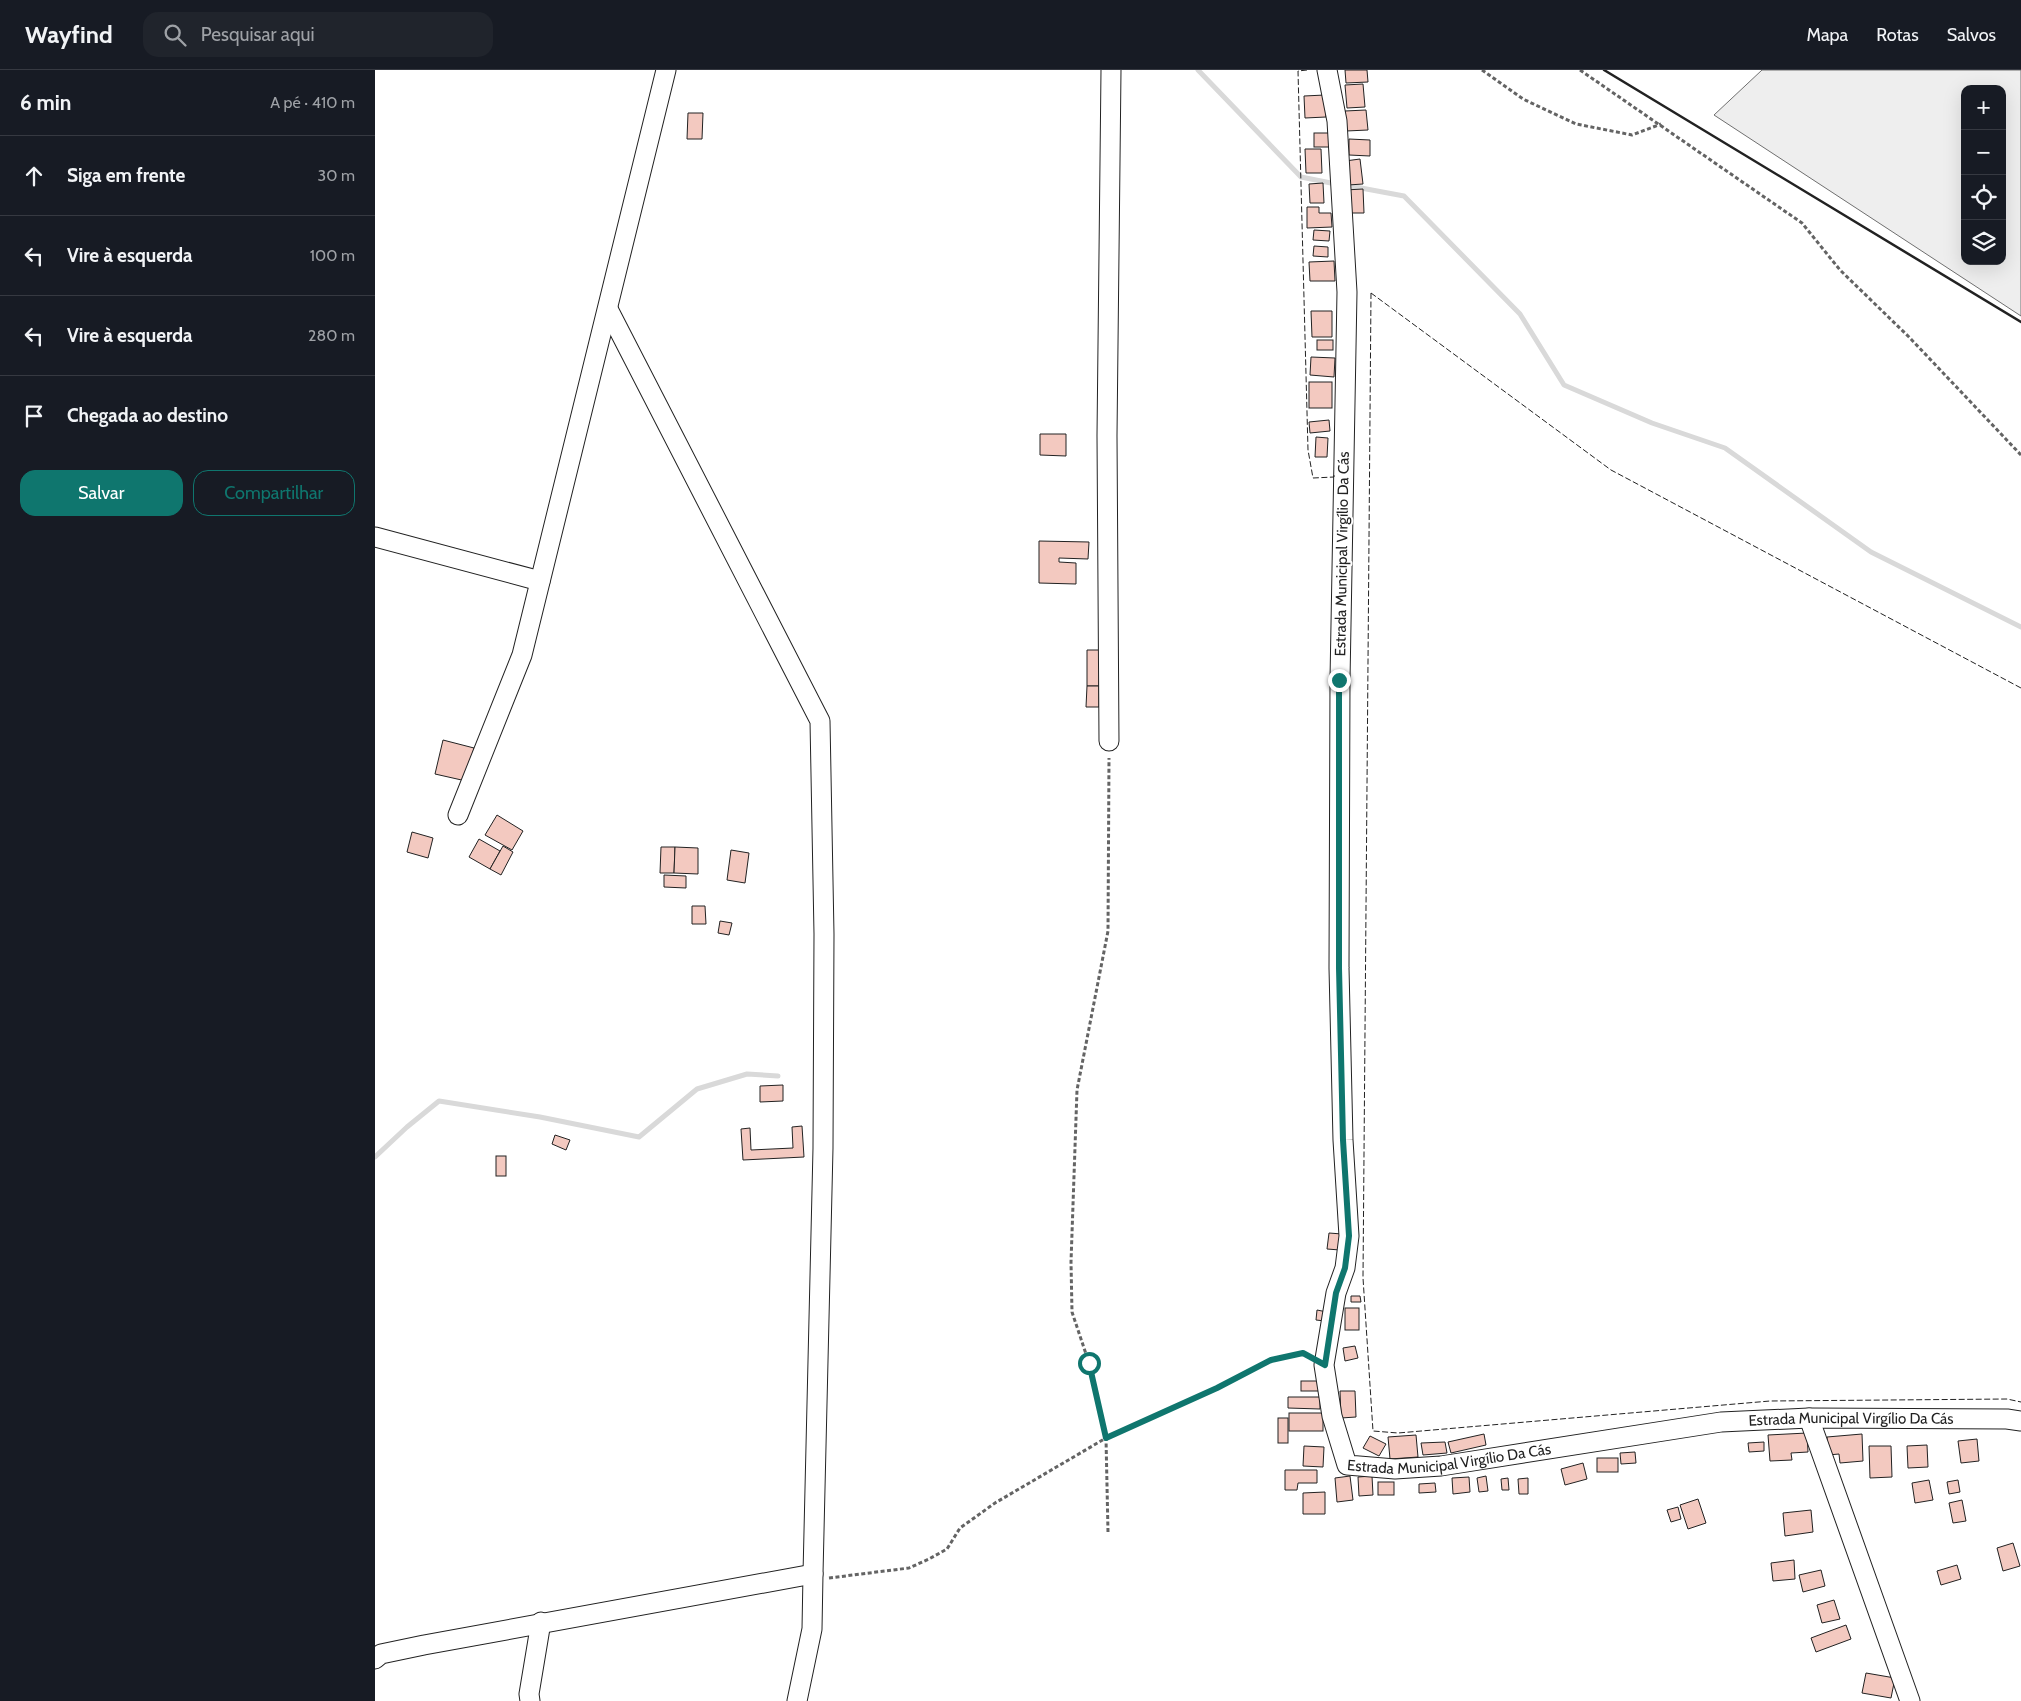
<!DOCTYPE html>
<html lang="pt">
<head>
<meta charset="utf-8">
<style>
	body { margin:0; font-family:Cabin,sans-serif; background:#20242c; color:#f1f3f6 }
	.controls { position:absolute; right:15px; top:15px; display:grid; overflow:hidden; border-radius:10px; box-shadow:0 5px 20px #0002 }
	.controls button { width:45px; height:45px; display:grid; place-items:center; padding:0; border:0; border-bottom:1px solid #363941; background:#171b24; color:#f1f3f6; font:25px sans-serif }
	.stop { position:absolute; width:15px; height:15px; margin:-11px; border:4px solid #0f766e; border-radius:50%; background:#fff }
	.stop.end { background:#0f766e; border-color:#fff; box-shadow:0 1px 5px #0008 }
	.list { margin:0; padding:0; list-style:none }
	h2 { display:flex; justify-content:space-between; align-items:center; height:65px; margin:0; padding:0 20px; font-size:21px }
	h2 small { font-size:16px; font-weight:400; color:#9ea1a6 }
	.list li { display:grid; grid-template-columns:32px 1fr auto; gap:15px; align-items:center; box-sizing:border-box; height:80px; padding:0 20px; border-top:1px solid #363941 }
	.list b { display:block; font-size:19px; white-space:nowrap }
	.list em { font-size:16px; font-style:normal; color:#9ea1a6 }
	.actions { display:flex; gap:10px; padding:15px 20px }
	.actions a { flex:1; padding:11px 0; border:1px solid #0f766e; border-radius:15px; text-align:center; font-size:18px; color:#0f766e }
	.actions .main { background:#0f766e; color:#fff }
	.icon { flex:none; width:28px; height:28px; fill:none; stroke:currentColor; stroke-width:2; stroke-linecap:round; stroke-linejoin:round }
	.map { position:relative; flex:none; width:1646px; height:1631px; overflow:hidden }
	header { display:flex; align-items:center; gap:30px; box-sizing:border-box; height:70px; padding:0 25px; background:#171b24; border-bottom:1px solid #363941 }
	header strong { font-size:24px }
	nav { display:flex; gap:28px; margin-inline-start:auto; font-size:18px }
	.search { width:350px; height:45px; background:#20242c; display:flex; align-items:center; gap:12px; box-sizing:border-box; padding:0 18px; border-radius:15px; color:#9ea1a6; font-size:19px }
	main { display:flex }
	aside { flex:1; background:#171b24 }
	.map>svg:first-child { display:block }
</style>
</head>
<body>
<header>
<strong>Wayfind</strong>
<div class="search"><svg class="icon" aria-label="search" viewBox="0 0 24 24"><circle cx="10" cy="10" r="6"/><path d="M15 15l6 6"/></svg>Pesquisar aqui</div>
<nav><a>Mapa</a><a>Rotas</a><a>Salvos</a></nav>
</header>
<main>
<aside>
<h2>6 min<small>A pé · 410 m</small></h2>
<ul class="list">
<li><svg class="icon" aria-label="ahead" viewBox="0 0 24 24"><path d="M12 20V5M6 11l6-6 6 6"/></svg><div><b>Siga em frente</b></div><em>30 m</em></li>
<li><svg class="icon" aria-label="left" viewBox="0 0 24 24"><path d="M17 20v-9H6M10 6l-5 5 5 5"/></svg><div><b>Vire à esquerda</b></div><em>100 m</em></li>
<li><svg class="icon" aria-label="left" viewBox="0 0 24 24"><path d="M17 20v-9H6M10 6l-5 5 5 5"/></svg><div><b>Vire à esquerda</b></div><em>280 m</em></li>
<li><svg class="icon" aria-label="arrive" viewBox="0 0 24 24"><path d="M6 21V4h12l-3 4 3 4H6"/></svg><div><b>Chegada ao destino</b></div></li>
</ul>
<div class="actions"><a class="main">Salvar</a><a>Compartilhar</a></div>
</aside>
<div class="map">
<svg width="1646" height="1631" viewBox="0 0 1646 1631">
	<rect width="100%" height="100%" fill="#fff"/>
	<path fill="#eee" stroke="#6f6f6f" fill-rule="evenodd" d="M1387 0H1646V246L1339 45ZM1590 19H1627V191H1590Z"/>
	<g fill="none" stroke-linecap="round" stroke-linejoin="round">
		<g stroke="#d9d9d9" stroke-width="5">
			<path d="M823 0 926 107 961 114"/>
			<path d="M970 115 1029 126 1145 244 1189 315 1277 353 1350 378 1496 482 1646 557"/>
			<path d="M0 1087 32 1057 64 1031 165 1047 264 1067 322 1019 372 1004 403 1006"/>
		</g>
	</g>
	<g fill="#f3c9c0" stroke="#222">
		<path d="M970 0H992L993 12 971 13Z"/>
		<path d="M988 14 990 37 972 38 970 15Z"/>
		<path d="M950 25 951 47 930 48 929 26Z"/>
		<path d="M991 40 993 60 971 61 970 41Z"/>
		<path d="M313 43H328L327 69H312Z"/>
		<rect x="939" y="63" width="16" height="14"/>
		<path d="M974 69 995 70V86L974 85Z"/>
		<path d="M930 79H946L947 103H931Z"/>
		<path d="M985 89 988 114 973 115 970 91Z"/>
		<path d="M948 113 949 133H935L934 114Z"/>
		<path d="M988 119 989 143H972L970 120Z"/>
		<path d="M932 137H944V143H956L957 157 932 158Z"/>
		<path d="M939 160 955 161 954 171 938 170Z"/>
		<path d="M939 176 953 177V187L938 186Z"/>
		<path d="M959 191 960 211H935L934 192Z"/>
		<path d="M936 241H957V267H937Z"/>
		<rect x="942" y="270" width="16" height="10"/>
		<path d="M936 287 960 288 959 307 935 305Z"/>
		<rect x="934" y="312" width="23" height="26"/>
		<path d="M954 350 955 361 935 363 934 352Z"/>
		<path d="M665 364H691V386L665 385Z"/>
		<path d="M941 367 953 368 952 387H940Z"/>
		<path d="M664 471 714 472 713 489 684 488V492L701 493V514L664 513Z"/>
		<path d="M712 580H725L724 616H712Z"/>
		<path d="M712 616H724V637H711Z"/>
		<path d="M68 670 99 678 91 711 60 704Z"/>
		<path d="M122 745 148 761 137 780 110 765Z"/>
		<path d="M37 762 58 768 53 788 32 782Z"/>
		<path d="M104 769 125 781 115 799 94 787Z"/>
		<path d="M128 776 138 782 126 805 115 799Z"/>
		<path d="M286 777H300L299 803H285Z"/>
		<path d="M300 777 323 778V804L299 803Z"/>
		<path d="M356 780 374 783 370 813 352 810Z"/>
		<path d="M289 805 311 806V818L289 817Z"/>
		<path d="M317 836H330L331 854H317Z"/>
		<path d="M345 851 357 853 354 865 343 863Z"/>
		<path d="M408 1015V1031L385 1032V1016Z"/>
		<path d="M427 1056 429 1087 368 1090 366 1059 375 1058 376 1080 418 1078 417 1057Z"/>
		<path d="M180 1065 195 1070 191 1080 177 1074Z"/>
		<rect x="121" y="1086" width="10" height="20"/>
		<path d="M954 1163 967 1164 965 1180 952 1179Z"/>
		<path d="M976 1226H985L986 1232H976Z"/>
		<rect x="970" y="1238" width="14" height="22"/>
		<path d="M942 1240 952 1242 950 1251 941 1250Z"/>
		<path d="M980 1276 983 1288 970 1291 968 1278Z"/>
		<rect x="926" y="1311" width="18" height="10"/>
		<path d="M965 1321H980L981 1347 966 1348Z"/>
		<path d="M913 1327H945V1339L913 1338Z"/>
		<rect x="914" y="1343" width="34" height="18"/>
		<rect x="903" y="1348" width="10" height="25"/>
		<path d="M1432 1363 1433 1382 1416 1383 1417 1390 1395 1391 1393 1365Z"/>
		<path d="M1109 1364 1111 1375 1076 1383 1073 1372Z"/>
		<path d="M1487 1364 1488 1391 1465 1393 1464 1384 1453 1385 1452 1367Z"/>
		<path d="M1041 1365 1043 1387 1015 1389 1013 1367Z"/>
		<path d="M995 1366 1011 1374 1004 1386 988 1378Z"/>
		<path d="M1602 1369 1604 1391 1586 1393 1583 1371Z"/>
		<path d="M1070 1372 1072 1383 1048 1385 1046 1373Z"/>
		<path d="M1389 1372V1381L1374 1382 1373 1373Z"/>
		<path d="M1552 1375 1553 1397 1533 1398 1532 1376Z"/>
		<path d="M929 1376 949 1377 948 1397 928 1396Z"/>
		<path d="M1494 1376H1516L1517 1407 1495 1408Z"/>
		<path d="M1260 1382 1261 1393 1246 1394 1245 1383Z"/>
		<rect x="1222" y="1388" width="21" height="14"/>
		<path d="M1208 1393 1212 1409 1190 1415 1186 1399Z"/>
		<path d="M910 1400H942V1413H923L922 1420H910Z"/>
		<path d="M975 1406 978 1430 962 1432 960 1408Z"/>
		<path d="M997 1406 998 1425 984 1426 983 1407Z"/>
		<path d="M1111 1406 1113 1421 1104 1422 1102 1408Z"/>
		<path d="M1094 1407 1095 1422 1078 1424 1077 1408Z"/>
		<path d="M1133 1408 1134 1420H1127L1126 1409Z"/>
		<path d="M1153 1408V1424H1144L1143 1409Z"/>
		<path d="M1554 1410 1558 1430 1540 1433 1537 1413Z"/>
		<path d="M1583 1410 1585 1422 1574 1424 1572 1412Z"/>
		<rect x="1003" y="1412" width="16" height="13"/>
		<path d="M1060 1413 1061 1422 1044 1423V1414Z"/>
		<path d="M950 1422V1444H928V1423Z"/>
		<path d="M1323 1429 1331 1453 1313 1459 1305 1435Z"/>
		<path d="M1587 1430 1591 1451 1578 1453 1574 1433Z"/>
		<path d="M1303 1437 1306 1449 1296 1452 1292 1440Z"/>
		<path d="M1436 1440 1438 1462 1410 1466 1408 1443Z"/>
		<path d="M1638 1473 1645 1496 1628 1501 1622 1478Z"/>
		<path d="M1419 1490 1420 1509 1398 1511 1396 1493Z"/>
		<path d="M1582 1495 1586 1509 1566 1515 1562 1501Z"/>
		<path d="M1446 1500 1450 1516 1428 1522 1424 1505Z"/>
		<path d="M1459 1530 1465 1549 1447 1553 1442 1535Z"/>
		<path d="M1471 1555 1476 1569 1441 1582 1436 1568Z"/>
		<path d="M1491 1603 1520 1608 1516 1628 1487 1623Z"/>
	</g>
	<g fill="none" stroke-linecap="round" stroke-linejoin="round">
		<defs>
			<g id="minor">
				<path id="s1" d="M952 0 962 51 972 222 965 610 964 898 968 1070 974 1166 970 1198 961 1223 949 1295 957 1346 972 1395 1020 1399 1066 1396 1346 1352 1434 1348 1632 1349 1646 1351"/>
				<path d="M233 239 445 651 449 864 448 1078 438 1504 437 1559 422 1631"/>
				<path d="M0 467 165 511"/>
				<path d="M734 671 732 366 736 0"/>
				<path d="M83 745 147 585 291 0"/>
				<path d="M1434 1348 1535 1631"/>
				<path d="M0 1589 6 1584 49 1575 438 1504"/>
				<path d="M155 1631 154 1624 166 1552"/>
			</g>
		</defs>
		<use href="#minor" stroke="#222" stroke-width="21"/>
		<g stroke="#646464" stroke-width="3" stroke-dasharray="4 2.5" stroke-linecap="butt">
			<path d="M1107 0 1148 29 1201 54 1257 65 1286 54"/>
			<path d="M1205 0 1427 153 1465 200 1534 267 1646 385"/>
			<path d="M733 1462 731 1368 714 1293 697 1242 696 1192 702 1020 733 861 734 688"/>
			<path d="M454 1508 534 1498 554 1489 572 1479 585 1458 620 1433 731 1368 842 1318 896 1291 928 1283 934 1286"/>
		</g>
		<use href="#minor" stroke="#fff" stroke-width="19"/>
		<g stroke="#222" stroke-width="1" stroke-dasharray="6 2.5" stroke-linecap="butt">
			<path d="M932 0 923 1 933 380 938 408 959 407V404"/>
			<path d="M996 223 988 1208 998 1361 1023 1363 1395 1331 1632 1329 1646 1332"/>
			<path d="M996 223 1236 400 1646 618"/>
		</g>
		<path stroke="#222" stroke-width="2.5" d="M1229 0 1646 252"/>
	</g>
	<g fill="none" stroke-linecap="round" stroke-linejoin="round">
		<path stroke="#0f766e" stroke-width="6" d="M714 1293 731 1368 842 1318 896 1290 928 1283 950 1295 961 1223 970 1198 974 1166 968 1070 964 898V610"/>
	</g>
	<g text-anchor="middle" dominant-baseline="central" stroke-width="4" stroke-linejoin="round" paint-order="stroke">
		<g font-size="15" fill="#222" stroke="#fff">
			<text transform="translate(967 484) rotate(-89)">Estrada Municipal Virgílio Da Cás</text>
			<text stroke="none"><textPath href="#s1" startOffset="1910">Estrada Municipal Virgílio Da Cás</textPath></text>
			<text stroke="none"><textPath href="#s1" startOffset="1505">Estrada Municipal Virgílio Da Cás</textPath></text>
		</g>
	</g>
</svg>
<div class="controls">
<button>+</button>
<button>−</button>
<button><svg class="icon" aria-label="locate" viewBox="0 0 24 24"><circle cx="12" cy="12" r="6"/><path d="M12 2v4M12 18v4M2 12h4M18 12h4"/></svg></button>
<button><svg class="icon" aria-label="layers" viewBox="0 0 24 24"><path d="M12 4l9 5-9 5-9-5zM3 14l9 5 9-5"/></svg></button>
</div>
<div class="stop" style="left:714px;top:1293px"></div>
<div class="stop end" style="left:964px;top:610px"></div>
</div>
</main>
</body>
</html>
